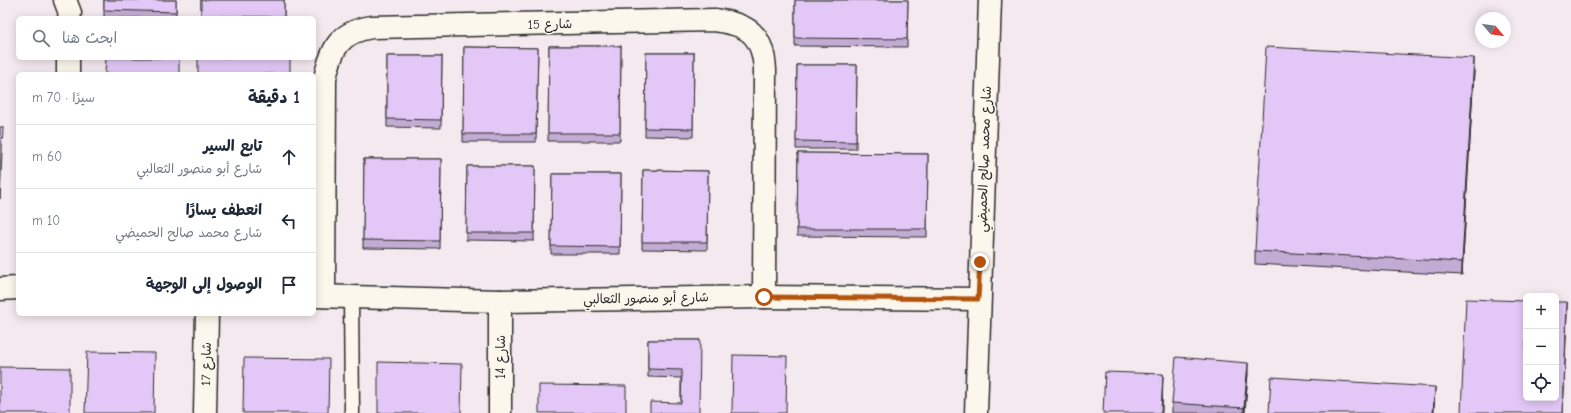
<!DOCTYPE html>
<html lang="ar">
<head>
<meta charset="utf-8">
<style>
	body { margin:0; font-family:"Comic Neue","Playpen Sans Arabic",sans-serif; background:#f2f2f3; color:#1f2937; direction:rtl }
	.controls { position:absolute; right:12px; bottom:12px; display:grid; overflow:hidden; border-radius:6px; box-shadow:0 2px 10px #0003 }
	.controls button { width:36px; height:36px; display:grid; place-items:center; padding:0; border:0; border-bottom:1px solid #e0e1e3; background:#fff; color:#1f2937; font:20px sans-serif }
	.compass { position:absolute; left:1475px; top:12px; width:36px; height:36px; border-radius:50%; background:#fff; box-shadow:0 2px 10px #0003; rotate:119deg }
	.stop { position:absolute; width:12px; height:12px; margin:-9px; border:3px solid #b45309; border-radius:50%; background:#fff }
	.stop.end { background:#b45309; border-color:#fff; box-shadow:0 1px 4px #0008 }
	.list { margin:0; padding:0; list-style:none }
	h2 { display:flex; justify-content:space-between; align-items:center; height:52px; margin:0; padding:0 16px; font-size:17px }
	h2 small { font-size:13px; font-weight:400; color:#747a83 }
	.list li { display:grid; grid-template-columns:26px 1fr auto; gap:12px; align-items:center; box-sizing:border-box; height:64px; padding:0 16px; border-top:1px solid #e0e1e3 }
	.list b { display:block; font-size:15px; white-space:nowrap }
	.list p { margin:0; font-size:13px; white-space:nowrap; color:#747a83 }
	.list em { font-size:13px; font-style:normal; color:#747a83 }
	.icon { flex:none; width:22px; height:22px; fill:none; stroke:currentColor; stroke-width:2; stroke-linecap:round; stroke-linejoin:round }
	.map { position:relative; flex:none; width:1571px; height:413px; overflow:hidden; direction:ltr }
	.search { position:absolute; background:#fff; box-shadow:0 2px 10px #0003; left:16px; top:16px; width:300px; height:44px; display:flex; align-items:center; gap:10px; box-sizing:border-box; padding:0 14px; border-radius:6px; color:#747a83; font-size:15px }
	.panel { position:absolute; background:#fff; box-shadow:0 2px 10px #0003; left:16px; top:72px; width:300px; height:244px; border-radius:6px; direction:rtl }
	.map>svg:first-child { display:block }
</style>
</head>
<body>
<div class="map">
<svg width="1571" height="413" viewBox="0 0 1571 413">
	<rect width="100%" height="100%" fill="#f4e9ef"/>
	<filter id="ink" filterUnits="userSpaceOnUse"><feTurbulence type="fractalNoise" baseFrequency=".025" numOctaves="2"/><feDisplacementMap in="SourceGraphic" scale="8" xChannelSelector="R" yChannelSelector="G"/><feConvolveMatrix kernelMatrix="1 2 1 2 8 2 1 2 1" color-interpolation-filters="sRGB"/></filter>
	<g filter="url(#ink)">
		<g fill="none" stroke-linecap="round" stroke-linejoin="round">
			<defs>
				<path id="lane" d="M351 296 352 413"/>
				<g id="street">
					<path d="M65 0 70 13 69 18"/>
					<path d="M68 74V58"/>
					<path d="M0 289 18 288"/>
					<path d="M314 296 500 301 764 297 978 299"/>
					<path d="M324 296 325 78C332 48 339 32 372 27L714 20C748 24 763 34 765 70L764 297"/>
					<path d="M205 413 207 314"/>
					<path d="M500 413V301"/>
				</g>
				<path id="secondary" d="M976 413 990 0"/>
			</defs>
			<use href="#lane" stroke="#2b2b2b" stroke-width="17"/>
			<use href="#street" stroke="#2b2b2b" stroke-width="25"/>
			<use href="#secondary" stroke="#2b2b2b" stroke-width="25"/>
			<use href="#lane" stroke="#fbf7ec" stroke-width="14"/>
			<use href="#street" stroke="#fbf7ec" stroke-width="22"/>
			<use href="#secondary" stroke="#fbf7ec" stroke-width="22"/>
		</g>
		<g fill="#c3acd4" stroke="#2b2b2b">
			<rect x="104" y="0" width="72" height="18"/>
			<rect x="201" y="0" width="83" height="18"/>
			<path d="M795 0H908L907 47 795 46Z"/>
			<path d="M549 46H621L620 141H548Z"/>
			<path d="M464 47 538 48 536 142H463Z"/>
			<path d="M646 53H694L693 137 645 136Z"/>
			<path d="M387 56H442L441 128 387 127Z"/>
			<path d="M797 65H857L856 149H796Z"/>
			<path d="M1474 71 1462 275 1255 264V251Z"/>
			<path d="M798 153 928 154 927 237 797 236Z"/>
			<path d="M364 159H441L440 249 363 248Z"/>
			<path d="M467 166H535L534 241 466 240Z"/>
			<path d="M643 170 708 171 707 250 642 249Z"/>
			<path d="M552 174H621L620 254H551Z"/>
			<path d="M648 340H700L681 403V378L648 377Z"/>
			<path d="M1248 373 1245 413H1172V403Z"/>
		</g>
		<g fill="#9f8cad" stroke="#2b2b2b">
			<path d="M1474 58V71L1462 275V262Z"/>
			<path d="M1567 302V315L1563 413Z"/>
			<path d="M1248 363V373L1244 413V408Z"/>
			<path d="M1163 374 1162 413H1161Z"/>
			<path d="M1435 387 1434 413H1433Z"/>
		</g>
		<g fill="#e3c8f7" stroke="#2b2b2b">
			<path d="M104 0H176V12L104 10Z"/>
			<path d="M201 0H284V17L201 16Z"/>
			<path d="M795 0H908L907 39 795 38Z"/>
			<path d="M549 46H621L620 133H548Z"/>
			<path d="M464 47 538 48 536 134H463Z"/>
			<path d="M1266 47 1474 58 1462 262 1255 251Z"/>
			<path d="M646 53H694L693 129 645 128Z"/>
			<path d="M387 56H442L441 120 387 119Z"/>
			<path d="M106 58H179V74H105Z"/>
			<rect x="198" y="58" width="92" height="16"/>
			<path d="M797 65H857L856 142 796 141Z"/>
			<path d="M0 127H3L0 199Z"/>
			<path d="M798 153 928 154 927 229H797Z"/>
			<path d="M364 159H441L440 241 363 240Z"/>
			<path d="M467 166H535L534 233H466Z"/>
			<path d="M643 170 708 171 707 242H642Z"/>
			<path d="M552 174H621L620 247 551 246Z"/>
			<path d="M1466 299 1526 301V398H1556V302H1567L1563 413H1461Z"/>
			<path d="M648 340H700L699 413H650V402L681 403 682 370 648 369Z"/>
			<path d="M87 352 155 353 154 413H85Z"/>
			<path d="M733 355 787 356 786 413H732Z"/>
			<path d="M1176 357 1248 363 1244 408 1172 403Z"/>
			<path d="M244 358 329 359 328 413H243Z"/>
			<path d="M378 362 462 364 461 413H378Z"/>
			<path d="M0 367 70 368V413H0Z"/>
			<path d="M1105 372 1163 374 1161 413H1103Z"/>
			<path d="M1271 377 1435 387 1433 413H1269Z"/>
			<path d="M539 385 626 386V413H539Z"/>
		</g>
	</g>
	<g fill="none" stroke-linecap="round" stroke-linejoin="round" filter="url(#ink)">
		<path stroke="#b45309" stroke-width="5" d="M764 297 978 299 980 262"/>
	</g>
	<g text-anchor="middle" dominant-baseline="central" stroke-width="3" stroke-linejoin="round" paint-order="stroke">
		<g font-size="13" fill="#2b2b2b" stroke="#fbf7ec">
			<text transform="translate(550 24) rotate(-1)">شارع 15</text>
			<text transform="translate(984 159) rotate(-88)">شارع محمد صالح الحميضي</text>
			<text transform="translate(646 298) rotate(-1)">شارع أبو منصور الثعالبي</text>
			<text transform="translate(500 357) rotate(-90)">شارع 14</text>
			<text transform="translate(206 364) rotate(-89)">شارع 17</text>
		</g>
	</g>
</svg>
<div class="controls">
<button>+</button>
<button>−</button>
<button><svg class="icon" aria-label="locate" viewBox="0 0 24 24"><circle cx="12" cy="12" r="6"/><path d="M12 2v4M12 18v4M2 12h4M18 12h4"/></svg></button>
</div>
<svg class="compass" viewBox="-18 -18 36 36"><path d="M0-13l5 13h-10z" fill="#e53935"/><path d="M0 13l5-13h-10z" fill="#747a83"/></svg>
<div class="stop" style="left:764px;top:297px"></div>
<div class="stop end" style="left:980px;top:262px"></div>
<div class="search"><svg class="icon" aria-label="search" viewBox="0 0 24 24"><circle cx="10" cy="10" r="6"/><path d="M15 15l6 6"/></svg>ابحث هنا</div>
<section class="panel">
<h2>1 دقيقة<small>سيرًا · 70 m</small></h2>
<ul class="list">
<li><svg class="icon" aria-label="ahead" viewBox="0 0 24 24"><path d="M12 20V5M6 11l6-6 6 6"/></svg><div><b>تابع السير</b><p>شارع أبو منصور الثعالبي</p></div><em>60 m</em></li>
<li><svg class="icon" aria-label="left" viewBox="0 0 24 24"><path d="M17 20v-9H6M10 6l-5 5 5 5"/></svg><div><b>انعطف يسارًا</b><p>شارع محمد صالح الحميضي</p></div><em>10 m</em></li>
<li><svg class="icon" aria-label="arrive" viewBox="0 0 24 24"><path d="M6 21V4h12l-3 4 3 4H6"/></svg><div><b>الوصول إلى الوجهة</b></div></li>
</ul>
</section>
</div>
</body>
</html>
